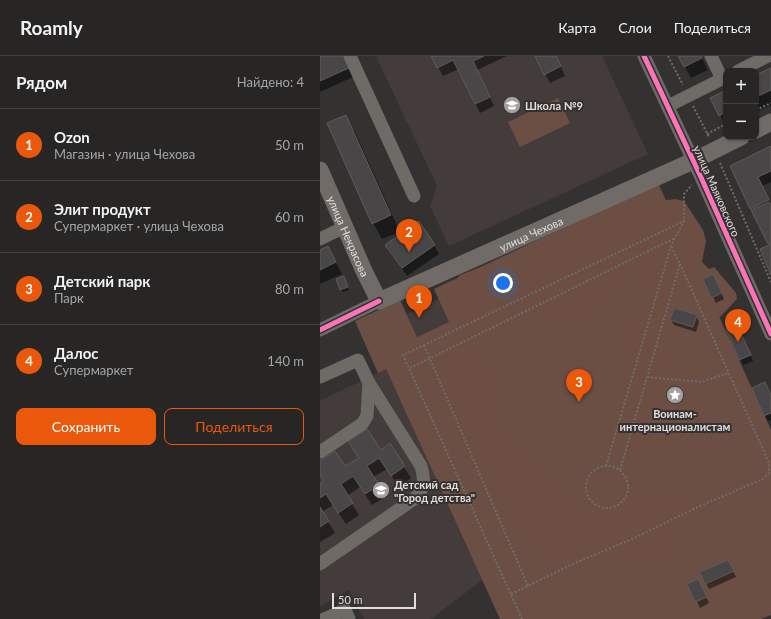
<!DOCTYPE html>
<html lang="ru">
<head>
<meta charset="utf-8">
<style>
	body { margin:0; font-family:Lato,sans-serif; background:#333232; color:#f1f3f6 }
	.controls { position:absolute; right:12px; top:12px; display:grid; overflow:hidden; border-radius:8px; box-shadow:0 1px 3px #0004 }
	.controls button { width:36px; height:36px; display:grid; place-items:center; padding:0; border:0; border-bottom:1px solid #434342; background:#272625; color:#f1f3f6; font:20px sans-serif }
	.scale { position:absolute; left:12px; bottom:10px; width:84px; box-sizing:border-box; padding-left:4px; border:2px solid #e0dedd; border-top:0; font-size:11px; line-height:14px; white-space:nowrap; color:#e0dedd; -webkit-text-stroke:3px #353130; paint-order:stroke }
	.you { position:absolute; left:183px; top:227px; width:14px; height:14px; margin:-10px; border:3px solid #fff; border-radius:50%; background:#1a73e8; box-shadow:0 0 0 6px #1a73e833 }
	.badge { display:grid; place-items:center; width:26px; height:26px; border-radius:50%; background:#ea580c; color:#fff; font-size:13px; font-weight:700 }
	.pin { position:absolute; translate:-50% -33px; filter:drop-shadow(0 1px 2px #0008) }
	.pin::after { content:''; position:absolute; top:21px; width:14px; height:12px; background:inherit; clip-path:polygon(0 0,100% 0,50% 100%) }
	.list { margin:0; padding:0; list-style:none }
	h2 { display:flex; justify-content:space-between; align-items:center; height:52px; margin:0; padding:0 16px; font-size:17px }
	h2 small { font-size:13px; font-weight:400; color:#a4a5a7 }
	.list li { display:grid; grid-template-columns:26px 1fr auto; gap:12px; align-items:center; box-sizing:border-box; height:72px; padding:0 16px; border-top:1px solid #434342 }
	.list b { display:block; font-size:15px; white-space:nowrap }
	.list p { margin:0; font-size:13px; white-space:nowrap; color:#a4a5a7 }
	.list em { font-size:13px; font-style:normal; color:#a4a5a7 }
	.actions { display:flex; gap:8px; padding:12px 16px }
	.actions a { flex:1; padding:9px 0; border:1px solid #ea580c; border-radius:8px; text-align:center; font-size:14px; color:#ea580c }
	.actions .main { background:#ea580c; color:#fff }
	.map { position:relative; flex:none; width:451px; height:563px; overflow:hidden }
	header { display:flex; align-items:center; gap:24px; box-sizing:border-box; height:56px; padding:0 20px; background:#272625; border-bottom:1px solid #434342 }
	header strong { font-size:19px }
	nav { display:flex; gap:22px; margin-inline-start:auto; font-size:14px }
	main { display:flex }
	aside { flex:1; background:#272625 }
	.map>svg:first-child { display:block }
</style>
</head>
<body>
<header>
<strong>Roamly</strong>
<nav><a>Карта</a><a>Слои</a><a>Поделиться</a></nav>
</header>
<main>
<aside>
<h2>Рядом<small>Найдено: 4</small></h2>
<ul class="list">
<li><span class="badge">1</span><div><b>Ozon</b><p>Магазин · улица Чехова</p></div><em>50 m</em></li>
<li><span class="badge">2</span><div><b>Элит продукт</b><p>Супермаркет · улица Чехова</p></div><em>60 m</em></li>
<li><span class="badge">3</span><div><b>Детский парк</b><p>Парк</p></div><em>80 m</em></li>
<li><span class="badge">4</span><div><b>Далос</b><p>Супермаркет</p></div><em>140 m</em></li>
</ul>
<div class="actions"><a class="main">Сохранить</a><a>Поделиться</a></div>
</aside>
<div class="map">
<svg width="451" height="563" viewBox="0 0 451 563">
	<rect width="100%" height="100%" fill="#343231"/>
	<g fill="#443c3a">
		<path d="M56 0H282L328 98 129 190 110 150 117 130Z"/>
		<path d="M119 243 129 266 97 281 87 258Z"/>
		<path d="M66 313 162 524 111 563H44L29 534 0 550V345Z"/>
	</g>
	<g fill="#6b4f44">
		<path d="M238 42 250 67 200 91 188 66Z"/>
		<path d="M338 127 451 374V559L441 563H180L66 313 58 317 35 265 80 244 97 281 129 266 114 233Z"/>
	</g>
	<g fill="#6c4e42">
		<path d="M355 143 364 145 383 174 386 185 382 206 389 213 394 211 416 237 417 243 400 261 369 247 354 252 356 278 354 310 382 312 370 323 364 347 392 344 377 366 340 399 318 401 289 379 296 345 302 283 319 246 323 217 302 226 290 247 277 265 253 264 225 265 199 245 197 221 206 198 213 193 248 181 268 167 310 149Z"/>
		<path d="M171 207 187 233 191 263 187 276 168 281 133 262 126 236 140 219Z"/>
		<path d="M131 291 151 292 176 322 183 359 198 387 221 412 241 429 278 433 320 429 348 430 380 450 364 467 365 493 341 509 295 510 253 508 229 502 192 471 159 415 114 310Z"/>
	</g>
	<g fill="#0007">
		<path d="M4 0H25L35 20 0 36V2Z"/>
		<path d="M112 0H187L157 14 174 50 160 57 139 13 123 20Z"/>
		<path d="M216 0H236L245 20 230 27Z"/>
		<path d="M359 0H381L388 14 371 22Z"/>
		<path d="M451 13V49L436 56V20Z"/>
		<path d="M406 35V70L400 59Z"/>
		<path d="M25 60 35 76 80 176 62 183 53 167Z"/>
		<path d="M451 92V126L442 130 451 148V217L450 190 411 110Z"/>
		<path d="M114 189 119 198 87 220 72 198Z"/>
		<path d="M8 191 22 218 0 228V195Z"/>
		<path d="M25 223 29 234 23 236 21 234Z"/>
		<path d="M384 223 396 225 404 243 396 247Z"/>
		<path d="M376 260 379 266 376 276 354 269 351 264Z"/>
		<path d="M407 274 420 276 433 305 423 309Z"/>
		<path d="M445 327 451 339V364L448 365 445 359Z"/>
		<path d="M70 389 91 422 79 431 67 413 53 421 65 441 52 449 40 431 27 440 39 459 26 468 13 449 2 456 15 477 0 486V429L4 426 0 419V406L25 412 61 395Z"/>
		<path d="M411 511 416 521 389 533 381 517Z"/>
		<path d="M368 528 381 530 389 547 380 552Z"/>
	</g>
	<g fill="#484646" stroke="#5d5c5b">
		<path d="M1 0H25L31 11 0 25V1Z"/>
		<path d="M111 0H164L153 5 170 41 155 48 133 4 117 12Z"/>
		<path d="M215 0H236L241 10 224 19Z"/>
		<path d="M358 0H381L382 2 364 11Z"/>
		<path d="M451 12V34L436 41V19Z"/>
		<path d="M406 34V56L399 60 390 42Z"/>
		<path d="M26 59 71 159 52 168 7 67Z"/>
		<path d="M451 90V115L438 121 449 144 430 153 410 110Z"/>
		<path d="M449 146 451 149V187L448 188 431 154Z"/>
		<path d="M99 165 115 189 82 212 65 189Z"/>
		<path d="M451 188V219L440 193Z"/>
		<path d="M8 190 16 206 0 214V194Z"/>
		<path d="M393 218 402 237 391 242 383 223Z"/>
		<path d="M24 220 28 231 20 234 16 223Z"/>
		<path d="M354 252 377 259 373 271 350 264Z"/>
		<path d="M417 269 431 299 419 304 406 273Z"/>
		<path d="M445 326 451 339V357L444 360 432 332Z"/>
		<path d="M47 373 61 394 70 387 85 410 71 420 59 402 47 410 59 429 45 438 33 420 21 428 33 447 18 457 6 438 0 442V428L4 425 0 419V405L15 395 25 410 39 402 28 385Z"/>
		<path d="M0 451 9 465 0 471Z"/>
		<path d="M408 504 414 515 385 528 380 516Z"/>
		<path d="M378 523 387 541 375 546 367 528Z"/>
	</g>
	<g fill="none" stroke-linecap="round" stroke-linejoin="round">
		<g stroke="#6f6d6a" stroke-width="2" stroke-dasharray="2 2" stroke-linecap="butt">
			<path d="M348 0 363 29"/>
			<path d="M373 50 389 81"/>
			<path d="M436 54 451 47"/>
			<path d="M387 78 406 68"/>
			<path d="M400 107 451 226"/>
			<path d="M104 289 208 530"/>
			<path d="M90 312 355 182"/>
			<path d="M327 321 381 326 409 317"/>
			<path d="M286 410 351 190 364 165V138L372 129"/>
			<circle cx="287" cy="431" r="21"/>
			<path d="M300 414 360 208 351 190"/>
			<path d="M191 538 253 508 312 483 380 450 443 423 449 417V407L360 208"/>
			<path d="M202 563 83 299 364 165"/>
		</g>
		<g stroke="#6e6b67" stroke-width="13">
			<path d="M30 0 94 140"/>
			<path d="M324 0 380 119 451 278"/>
			<path d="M391 0 402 23"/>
			<path d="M418 15 448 0"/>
			<path d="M348 50 406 21"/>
			<path d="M0 183 25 171"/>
			<path d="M0 274 59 245"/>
			<path d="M0 321 38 304 49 327 101 410C105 423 105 433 94 443L0 508V507"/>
			<path d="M0 396 42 368 47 360 49 327"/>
			<path d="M4 563 25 554 29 563"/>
		</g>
		<g stroke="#706b67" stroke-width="17">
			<path d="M436 74 451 66"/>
			<path id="s1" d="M0 114 44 215 59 245 373 105 421 81"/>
		</g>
		<defs>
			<g id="cycleway">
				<path d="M324 0 380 119 451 278"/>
				<path d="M0 274 59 245"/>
			</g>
		</defs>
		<use href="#cycleway" stroke="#353130" stroke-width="8"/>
		<use href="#cycleway" stroke="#fb73b8" stroke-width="5"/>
	</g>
	<defs>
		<symbol id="school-disc" viewBox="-11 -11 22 22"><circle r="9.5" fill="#a4a2a1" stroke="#353130"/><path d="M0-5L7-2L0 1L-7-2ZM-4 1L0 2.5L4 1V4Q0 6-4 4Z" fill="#fff"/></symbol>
		<symbol id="sight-disc" viewBox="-11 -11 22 22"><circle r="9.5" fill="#a4a2a1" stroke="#353130"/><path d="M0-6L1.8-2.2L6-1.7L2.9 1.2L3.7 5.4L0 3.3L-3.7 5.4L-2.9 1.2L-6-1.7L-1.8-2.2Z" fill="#fff"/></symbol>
	</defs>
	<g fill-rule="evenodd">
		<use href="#school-disc" x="182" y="39" width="20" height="20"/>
		<use href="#sight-disc" x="345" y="329" width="20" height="20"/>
		<use href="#school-disc" x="51" y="424" width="20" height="20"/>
	</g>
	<g text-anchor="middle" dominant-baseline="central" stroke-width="4" stroke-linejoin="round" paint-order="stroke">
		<g font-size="11" font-weight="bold" fill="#e0dedd" stroke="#353130" text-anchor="start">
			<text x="205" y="49">Школа №9</text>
			<text x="355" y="357" text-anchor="middle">Воинам-<tspan x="355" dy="13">интернационалистам</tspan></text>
			<text x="74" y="428">Детский сад<tspan x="74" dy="13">"Город детства"</tspan></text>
		</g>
		<g font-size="11" fill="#e0dedd" stroke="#353130">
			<text transform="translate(397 135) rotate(66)">улица Маяковского</text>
			<text stroke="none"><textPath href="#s1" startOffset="310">улица Чехова</textPath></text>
			<text stroke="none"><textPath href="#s1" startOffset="72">улица Некрасова</textPath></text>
		</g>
	</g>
</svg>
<div class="controls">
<button>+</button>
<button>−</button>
</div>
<div class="scale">50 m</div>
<div class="you"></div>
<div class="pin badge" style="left:99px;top:262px">1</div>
<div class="pin badge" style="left:89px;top:196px">2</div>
<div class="pin badge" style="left:259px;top:346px">3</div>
<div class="pin badge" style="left:418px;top:286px">4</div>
</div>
</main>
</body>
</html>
